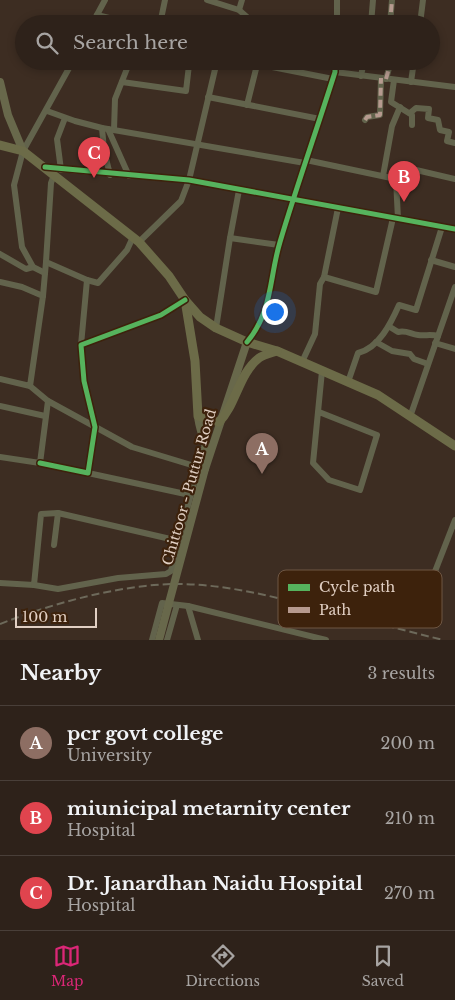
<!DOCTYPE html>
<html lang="en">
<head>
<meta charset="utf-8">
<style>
	body { margin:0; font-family:"Libre Baskerville",serif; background:#362a23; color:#f1f3f6 }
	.scale { position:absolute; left:15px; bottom:12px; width:82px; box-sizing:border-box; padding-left:5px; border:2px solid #e1cfc3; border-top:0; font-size:14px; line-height:18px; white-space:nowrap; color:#e1cfc3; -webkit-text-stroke:4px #3d220c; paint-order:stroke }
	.you { position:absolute; left:274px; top:311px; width:18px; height:18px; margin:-12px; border:4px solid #fff; border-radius:50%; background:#1a73e8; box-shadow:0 0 0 8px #1a73e833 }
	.badge { display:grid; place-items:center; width:32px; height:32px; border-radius:50%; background:#db2777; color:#fff; font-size:16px; font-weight:700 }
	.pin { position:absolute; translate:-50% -41px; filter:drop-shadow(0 1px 2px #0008) }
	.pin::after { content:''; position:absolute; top:26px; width:18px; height:15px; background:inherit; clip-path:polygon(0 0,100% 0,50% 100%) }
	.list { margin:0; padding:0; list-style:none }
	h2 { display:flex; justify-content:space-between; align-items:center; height:65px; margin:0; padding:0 20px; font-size:21px }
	h2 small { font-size:16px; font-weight:400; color:#a7a4a2 }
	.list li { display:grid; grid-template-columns:32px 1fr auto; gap:15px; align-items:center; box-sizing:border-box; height:75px; padding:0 20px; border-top:1px solid #493f39 }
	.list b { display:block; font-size:19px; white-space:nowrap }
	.list p { margin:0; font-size:16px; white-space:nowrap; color:#a7a4a2 }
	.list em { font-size:16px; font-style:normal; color:#a7a4a2 }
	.icon { flex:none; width:28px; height:28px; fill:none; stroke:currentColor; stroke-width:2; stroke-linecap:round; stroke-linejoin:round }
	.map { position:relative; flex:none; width:455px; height:640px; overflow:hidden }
	.search { position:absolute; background:#2e221a; box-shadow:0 2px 8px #0003; left:15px; right:15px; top:15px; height:55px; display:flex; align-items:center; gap:12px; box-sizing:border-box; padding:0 18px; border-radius:28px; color:#a7a4a2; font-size:19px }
	.sheet { height:290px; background:#2e221a }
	nav { display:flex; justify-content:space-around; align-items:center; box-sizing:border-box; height:70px; border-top:1px solid #493f39; background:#2e221a; font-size:14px; color:#a7a4a2 }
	nav a { display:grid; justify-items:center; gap:2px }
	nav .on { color:#db2777 }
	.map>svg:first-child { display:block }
</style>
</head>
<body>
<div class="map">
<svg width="455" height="640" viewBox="0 0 455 640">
	<rect width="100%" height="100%" fill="#3d2d22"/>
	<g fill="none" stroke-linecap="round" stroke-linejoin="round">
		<g stroke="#62634c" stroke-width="6">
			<path d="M207 0 239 10 255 24"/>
			<path d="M239 10 242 0"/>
			<path d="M97 15 133 24"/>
			<path d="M92 24 105 0"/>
			<path d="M160 24 165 0"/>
			<path d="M337 24V0"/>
			<path d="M371 24 373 0"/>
			<path d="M390 24 392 0"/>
			<path d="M420 24 423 0"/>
			<path d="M169 61 189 65 194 61"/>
			<path d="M242 61 333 79"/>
			<path d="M299 72 301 61"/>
			<path d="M335 72 455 87"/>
			<path d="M361 76 364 61"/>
			<path d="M386 79 391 61"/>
			<path d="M394 80 391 102 412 115V125"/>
			<path d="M122 82 186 91 189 65"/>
			<path d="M411 82 414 61"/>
			<path d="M208 97 320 119"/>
			<path d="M247 105 258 61"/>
			<path d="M47 111 75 121 102 128 305 163"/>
			<path d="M410 113 416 108 429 109 428 118 438 120 440 130 449 132 447 141 455 143"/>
			<path d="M365 120 367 117 380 115 381 78"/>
			<path d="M102 128 104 150 110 175"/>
			<path d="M108 129 129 176"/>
			<path d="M114 130 115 99 130 61"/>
			<path d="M306 160 396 179 399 166 455 179"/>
			<path d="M46 168 189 180 455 229"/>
			<path d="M61 170 57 139 65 118"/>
			<path d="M54 175 51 183 46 262 87 280 81 345"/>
			<path d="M383 176 392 126 400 107"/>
			<path d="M396 179 398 219"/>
			<path d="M239 190 230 238 279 245"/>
			<path d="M139 242 181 201 189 180 217 61"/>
			<path d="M0 254 26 269 33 267"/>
			<path d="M431 260 455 267"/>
			<path d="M45 273 33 267 22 247 14 185 23 151 73 61"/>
			<path d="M324 277 338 208"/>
			<path d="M87 280 98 283 127 250 133 237"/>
			<path d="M0 282 22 287 43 296 30 386 0 379"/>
			<path d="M43 296 46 262"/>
			<path d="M390 327 398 332C407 330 410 334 418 335 425 336 431 334 438 336"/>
			<path d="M216 328 230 238"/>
			<path d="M247 342C273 311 269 278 280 242 297 185 317 129 335 72V61"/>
			<path d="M376 342 392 351 410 354 414 359 428 364"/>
			<path d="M435 343 455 349"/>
			<path d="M302 362 315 334 320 284 324 277 376 292 393 218"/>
			<path d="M348 382 358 353C379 348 391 323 399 305L416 310 442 227"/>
			<path d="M48 401 132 447 198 467 201 450 209 447"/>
			<path d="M0 406 45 416"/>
			<path d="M319 412 377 435 360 490 329 480 313 463 322 371"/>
			<path d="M410 417 455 287"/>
			<path d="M0 457 40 463 48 401 30 386"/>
			<path d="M40 463 88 473 95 427 84 381 81 345 161 315 185 300"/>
			<path d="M88 473 190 495"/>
			<path d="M54 545 58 513 179 541"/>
			<path d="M0 583 34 585 41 514 58 513"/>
			<path d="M34 585 58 589 118 578 166 574 171 571 198 467"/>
			<path d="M427 592 455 520"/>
			<path d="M188 606 198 640"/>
			<path d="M152 640 162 603 188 606 326 640"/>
			<path d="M167 640 177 605"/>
		</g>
		<g stroke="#68684b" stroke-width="8">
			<path d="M0 82 8 115 23 151"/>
			<path d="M198 416C199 431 207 443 207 457"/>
			<path d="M205 469 247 342"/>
		</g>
		<g stroke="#6c6b48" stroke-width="9">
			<path d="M0 145 23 151 139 242 169 276 185 300 200 317 216 328 247 342 277 351 378 395 455 446"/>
			<path d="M185 300 195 361 198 416 219 422C236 405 239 373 259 358 263 355 271 353 277 351"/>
		</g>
		<path stroke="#6d695a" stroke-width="2" stroke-dasharray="8 4" stroke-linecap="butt" d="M0 624C49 605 101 590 154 585 211 580 267 595 322 609 362 619 403 630 443 640"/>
		<path stroke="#68684b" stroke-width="8" d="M159 640 205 469"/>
		<g stroke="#b69a8f" stroke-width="4" stroke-dasharray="8 4" stroke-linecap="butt">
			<path d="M390 24 392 0"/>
			<path d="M386 79 391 61"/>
			<path d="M365 120 367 117 380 115 381 78"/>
		</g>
		<defs>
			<g id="cycleway">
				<path d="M45 167 189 180 455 229"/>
				<path d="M247 342C273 311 269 278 280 242 297 185 317 129 335 72V61"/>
				<path d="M40 463 88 473 95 427 84 381 81 345 161 315 185 300"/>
			</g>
		</defs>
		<use href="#cycleway" stroke="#3d220c" stroke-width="8"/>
		<use href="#cycleway" stroke="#56b35d" stroke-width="5"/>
	</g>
	<g text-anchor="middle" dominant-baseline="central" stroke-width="4.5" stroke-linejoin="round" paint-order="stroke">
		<g font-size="14" fill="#e1cfc3" stroke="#3d220c">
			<text transform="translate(189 487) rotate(-74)">Chittoor - Puttur Road</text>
		</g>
	</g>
	<rect x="278" y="570" width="164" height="58" rx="8" fill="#3d220c" stroke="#6e5643" stroke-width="1"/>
	<rect x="288" y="584" width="22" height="7" fill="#56b35d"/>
	<rect x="288" y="607" width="22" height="6" fill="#b69a8f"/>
	<g font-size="14" fill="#e1cfc3">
		<text x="319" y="592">Cycle path</text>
		<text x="319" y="615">Path</text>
	</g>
</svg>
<div class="scale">100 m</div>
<div class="you"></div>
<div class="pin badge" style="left:262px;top:474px;background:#8d6e63">A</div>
<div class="pin badge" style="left:404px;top:202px;background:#e0444e">B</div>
<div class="pin badge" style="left:94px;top:178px;background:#e0444e">C</div>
<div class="search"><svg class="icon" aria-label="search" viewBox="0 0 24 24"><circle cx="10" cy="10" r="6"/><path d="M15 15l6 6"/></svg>Search here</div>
</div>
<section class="sheet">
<h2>Nearby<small>3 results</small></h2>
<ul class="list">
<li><span class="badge" style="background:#8d6e63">A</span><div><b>pcr govt college</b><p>University</p></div><em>200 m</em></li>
<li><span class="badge" style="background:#e0444e">B</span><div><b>miunicipal metarnity center</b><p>Hospital</p></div><em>210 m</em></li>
<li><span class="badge" style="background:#e0444e">C</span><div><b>Dr. Janardhan Naidu Hospital</b><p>Hospital</p></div><em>270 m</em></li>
</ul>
</section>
<nav>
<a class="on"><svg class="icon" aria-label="map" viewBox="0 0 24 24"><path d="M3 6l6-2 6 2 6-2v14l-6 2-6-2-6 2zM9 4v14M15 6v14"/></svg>Map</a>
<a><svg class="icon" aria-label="directions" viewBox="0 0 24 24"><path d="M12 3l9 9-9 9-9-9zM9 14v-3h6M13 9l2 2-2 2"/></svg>Directions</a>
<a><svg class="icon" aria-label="saved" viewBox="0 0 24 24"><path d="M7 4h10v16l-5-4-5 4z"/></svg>Saved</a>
</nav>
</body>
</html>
